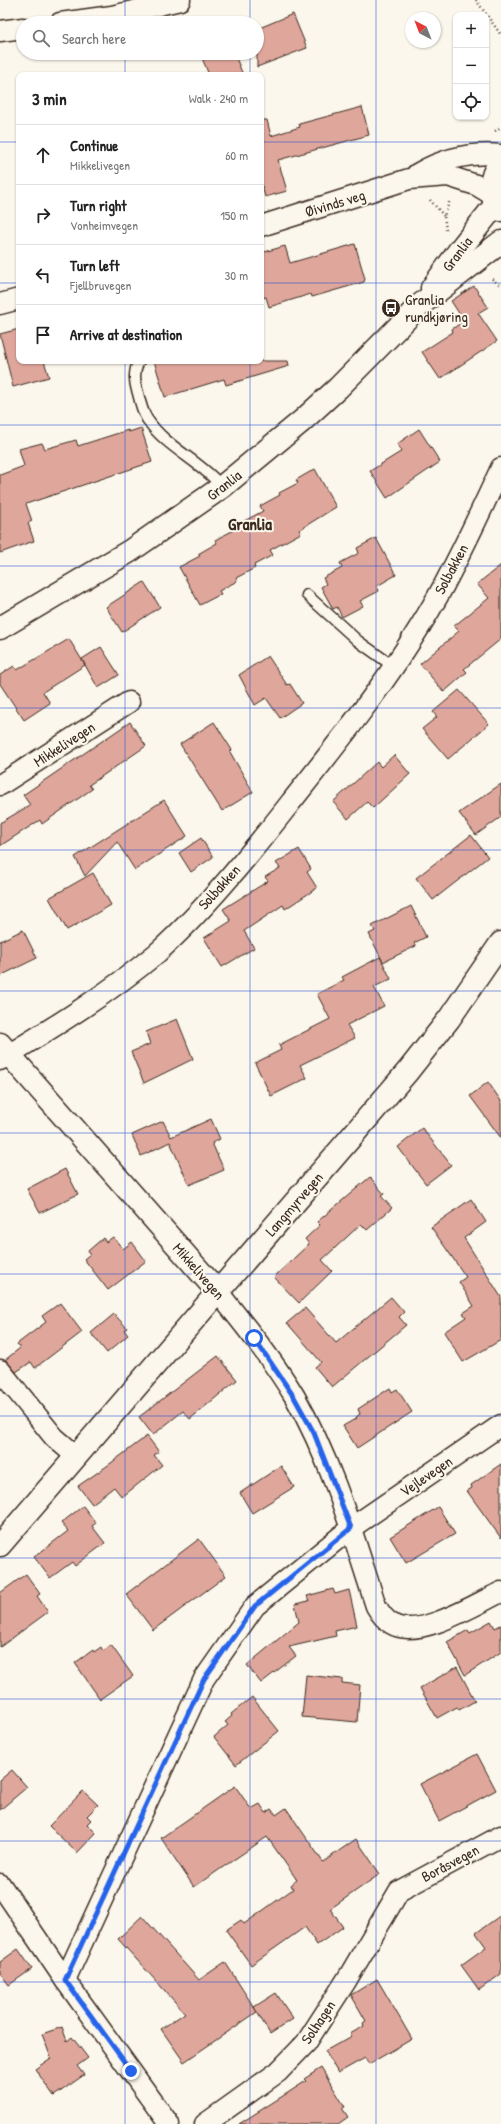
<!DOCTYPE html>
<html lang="en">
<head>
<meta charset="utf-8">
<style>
	body { margin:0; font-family:"Patrick Hand",sans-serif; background:#f2f2f2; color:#222 }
	.controls { position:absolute; right:12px; top:12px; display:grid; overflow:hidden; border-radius:8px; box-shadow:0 1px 3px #0004 }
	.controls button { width:36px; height:36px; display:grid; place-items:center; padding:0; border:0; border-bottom:1px solid #e0e0e0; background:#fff; color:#222; font:20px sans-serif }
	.compass { position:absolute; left:405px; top:12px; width:36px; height:36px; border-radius:50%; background:#fff; box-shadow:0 1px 3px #0004; rotate:318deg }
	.stop { position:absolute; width:12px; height:12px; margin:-9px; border:3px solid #2563eb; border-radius:50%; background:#fff }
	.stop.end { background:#2563eb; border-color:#fff; box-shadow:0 1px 4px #0008 }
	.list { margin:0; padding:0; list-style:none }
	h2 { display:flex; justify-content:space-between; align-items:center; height:52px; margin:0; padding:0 16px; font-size:17px }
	h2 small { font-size:13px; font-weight:400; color:#767676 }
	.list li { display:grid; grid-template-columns:26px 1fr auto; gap:12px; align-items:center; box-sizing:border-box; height:60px; padding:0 16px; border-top:1px solid #e0e0e0 }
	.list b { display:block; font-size:15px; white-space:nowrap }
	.list p { margin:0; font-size:13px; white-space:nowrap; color:#767676 }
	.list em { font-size:13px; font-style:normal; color:#767676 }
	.icon { flex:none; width:22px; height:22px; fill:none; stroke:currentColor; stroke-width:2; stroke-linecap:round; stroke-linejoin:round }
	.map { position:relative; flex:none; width:501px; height:2124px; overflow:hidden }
	.search { position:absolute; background:#fff; box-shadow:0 1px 3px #0004; left:16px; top:16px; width:248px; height:44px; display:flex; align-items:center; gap:10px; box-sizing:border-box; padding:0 14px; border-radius:22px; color:#767676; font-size:15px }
	.panel { position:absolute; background:#fff; box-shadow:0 1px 3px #0004; left:16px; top:72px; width:248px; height:292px; border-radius:8px }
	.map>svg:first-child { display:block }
</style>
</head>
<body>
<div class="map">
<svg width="501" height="2124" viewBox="0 0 501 2124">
	<rect width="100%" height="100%" fill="#fbf7ec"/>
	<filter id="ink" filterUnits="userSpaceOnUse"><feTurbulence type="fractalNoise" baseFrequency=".025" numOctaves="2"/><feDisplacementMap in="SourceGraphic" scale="8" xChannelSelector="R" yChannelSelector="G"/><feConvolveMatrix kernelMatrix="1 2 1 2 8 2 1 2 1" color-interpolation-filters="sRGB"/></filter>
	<g filter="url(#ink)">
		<g fill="#dfa69c" stroke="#3b2a1e">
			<path d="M293 14 307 48 257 67V29Z"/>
			<path d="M200 53H234L243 75H209Z"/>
			<path d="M362 107 369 135 278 160 287 191 265 197 261 182V120H267L271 136 300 127 299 124Z"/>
			<path d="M355 244 365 279 364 282 312 297 311 294 269 307 266 297 261 298V253L285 246 290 263Z"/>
			<path d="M474 286 488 307 478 313 497 341 440 379 422 352 453 332 452 329 464 321 451 301Z"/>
			<path d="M19 329V361H44L49 377 13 387 0 334Z"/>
			<path d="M154 361H288L289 366 226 385 224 379 165 397Z"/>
			<path d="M141 428 152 462 26 504 32 521 28 523 34 541 0 553V475L24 466 19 449 42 443 45 449 76 440 78 446 128 430 129 432Z"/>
			<path d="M419 429 440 462 387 498 370 471 402 451 397 444Z"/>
			<path d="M315 469 336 507 299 530 301 533 270 550 273 555 254 565 255 568 236 578 237 581 219 591 221 594 200 605 179 567 200 556 198 554 217 543 215 540 234 530 233 527 263 511 260 506 280 495 279 493 298 483 296 480Z"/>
			<path d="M376 538 396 575 377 586 379 591 360 601 363 606 342 617 337 607 333 609 321 587 326 584 323 578 342 568 340 563 359 553 357 548Z"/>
			<path d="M501 565V639L464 669 467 672 444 692 420 664 459 631 454 626 489 598 477 584Z"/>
			<path d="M144 582 160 607 122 632 106 607Z"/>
			<path d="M69 639 85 665 82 659 101 647 119 675 98 688 85 665 43 692 50 703 24 720 0 684V675L14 666 17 670Z"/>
			<path d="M268 656 287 685 290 684 302 703 280 718 266 698 255 705 239 675Z"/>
			<path d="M459 690 489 724 448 759 422 729 437 717 433 712Z"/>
			<path d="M130 722 146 746 89 785 92 789 42 824 40 820 0 846V823L30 805 23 795Z"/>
			<path d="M214 722 232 750 230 752 253 792 222 811 180 744Z"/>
			<path d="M394 755 410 774 373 808 367 802 348 819 333 802 377 762 381 767Z"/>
			<path d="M501 784V817L476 835 459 813Z"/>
			<path d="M164 800 187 836 135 870 117 842 85 876 75 857Z"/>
			<path d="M471 835 488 857 433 900 416 878Z"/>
			<path d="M201 838 213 857 191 872 179 853Z"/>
			<path d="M299 849 311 869 307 872 317 888 285 909 283 905 244 931 254 948 222 967 204 938 231 921 223 909 268 881 265 877 280 868 276 863Z"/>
			<path d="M93 873 111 905 67 930 49 898Z"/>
			<path d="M411 906 426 937 414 943 416 946 383 962 369 934 375 931 372 926Z"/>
			<path d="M23 930 37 958 0 976V941Z"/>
			<path d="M380 957 391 979 374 987 384 1006 347 1025 355 1038 300 1065 307 1078 271 1096 255 1063 281 1050 279 1045 330 1019 317 994 344 980 342 977Z"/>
			<path d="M177 1019 193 1059 144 1083 131 1052 150 1044 146 1032Z"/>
			<path d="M488 1082 501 1101V1138L470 1096Z"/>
			<path d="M211 1119 220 1139 212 1143 224 1170 189 1185 170 1142 141 1156 132 1135 163 1121 171 1137Z"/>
			<path d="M422 1128 451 1165 426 1184 398 1147Z"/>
			<path d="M65 1169 78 1194 40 1213 27 1189Z"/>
			<path d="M370 1177 384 1194 381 1196 392 1208 367 1230 361 1224 322 1260 332 1271 299 1303 274 1277 309 1244 305 1239 320 1225 317 1222Z"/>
			<path d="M471 1199 486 1222 464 1238 501 1297V1340L463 1362 444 1332 466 1317 463 1313 474 1306 459 1282 466 1277 431 1227Z"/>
			<path d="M113 1237 123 1249 132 1242 146 1261 108 1290 84 1259 90 1254 88 1251 103 1238 106 1242Z"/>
			<path d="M391 1297 404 1312 399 1317 406 1325 332 1387 315 1367 321 1362 287 1323 305 1308 336 1343Z"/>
			<path d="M60 1303 82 1332 35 1368 31 1362 16 1372 5 1360 20 1348 17 1344 46 1322 42 1316Z"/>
			<path d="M114 1314 127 1328 124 1330 128 1335 107 1353 91 1333Z"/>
			<path d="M218 1356 237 1380 190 1419 183 1411 153 1435 139 1417Z"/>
			<path d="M390 1388 392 1392 397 1389 412 1412 357 1448 343 1426 357 1418 356 1417 360 1414 358 1409Z"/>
			<path d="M147 1436 159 1452 154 1455 162 1465 122 1497 114 1487 92 1504 78 1486 107 1466Z"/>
			<path d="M501 1464V1538L467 1491 472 1488 471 1485Z"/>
			<path d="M281 1466 294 1487 252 1513 240 1493Z"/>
			<path d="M83 1506 96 1523 92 1526 105 1543 75 1566 72 1562 50 1578 34 1557 68 1531 61 1523Z"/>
			<path d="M438 1507 455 1534 406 1563 390 1537Z"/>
			<path d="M199 1539 226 1576 153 1630 126 1594Z"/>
			<path d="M26 1574 40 1594 37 1596 48 1612 0 1647V1593Z"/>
			<path d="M333 1589 335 1594 349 1590 357 1626 335 1631 336 1636 289 1647 296 1656 261 1683 247 1665 299 1622 295 1604 309 1601 307 1596Z"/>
			<path d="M491 1621 495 1628 501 1625V1652L465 1675 447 1642 468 1630 470 1633Z"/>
			<path d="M111 1645 133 1676 100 1699 75 1663 93 1650 94 1652 101 1647 103 1651Z"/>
			<path d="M457 1667 475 1701 459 1710 457 1707 437 1718 420 1688Z"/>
			<path d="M306 1675 342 1679V1683L360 1685 357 1722 302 1717Z"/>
			<path d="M252 1697 279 1731 236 1765 214 1737 228 1725 225 1722 232 1716 231 1714Z"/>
			<path d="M477 1754 496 1790 439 1821 420 1784Z"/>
			<path d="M12 1770 27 1787 0 1810V1780Z"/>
			<path d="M235 1786 251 1809 260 1804 266 1813 272 1809 276 1815 286 1808 323 1862 356 1839 380 1874 330 1909 343 1927 317 1945 305 1927 251 1965 226 1930 241 1920 244 1924 293 1889 291 1885 297 1880 267 1837 194 1887 161 1838Z"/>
			<path d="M83 1791 98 1805 87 1816 91 1820 87 1824 96 1833 77 1853 49 1826Z"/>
			<path d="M501 1915V1974L479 1990 461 1965 486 1947 476 1933Z"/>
			<path d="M142 1916 199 1980 225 1962 257 2012 184 2062 161 2029 185 2013 118 1939Z"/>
			<path d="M18 1949 32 1969 9 1985 0 1973V1962Z"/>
			<path d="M377 1979 412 2039 369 2064 365 2058 338 2073 325 2051 352 2036 350 2034 364 2026 363 2023 366 2021 351 1995Z"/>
			<path d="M276 1993 293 2019 270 2034 254 2007Z"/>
			<path d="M62 2027 67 2041 72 2037 88 2058 77 2066 84 2075 54 2096 35 2069 51 2058 42 2034Z"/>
			<path d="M321 2068 345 2107 342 2108 348 2117 338 2124H239L286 2094 306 2081 304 2079Z"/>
		</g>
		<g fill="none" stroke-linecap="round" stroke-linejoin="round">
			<defs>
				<g id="service">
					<path d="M139 361C133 372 134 382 138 393 140 402 142 411 147 419 166 448 201 461 222 487"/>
					<path d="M307 595 358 641 393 666"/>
				</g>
				<g id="minor">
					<path d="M60 23 112 16 180 0"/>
					<path d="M0 31 23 28"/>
					<path d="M417 174C444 158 470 152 501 155"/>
					<path d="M261 226 409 179 448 176 476 185 491 194"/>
					<path d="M0 304 19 299"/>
					<path d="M0 785 129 702"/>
					<path d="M0 1060C54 1027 108 994 157 953 205 910 251 853 291 802 346 733 402 663 444 585 464 547 483 507 501 468"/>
					<path d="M218 1292C245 1326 273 1360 295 1397 332 1462 353 1535 376 1606 380 1613 385 1620 392 1624 418 1640 476 1604 501 1592"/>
					<path d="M0 1370 54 1437 76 1456"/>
					<path d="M0 1884 65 1980 169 2124"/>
					<path d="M65 1980 204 1679 255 1606 351 1528 501 1425"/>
					<path d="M205 2124 278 2072 306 2043 346 1981 399 1891 501 1836"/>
				</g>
				<g id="tertiary">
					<path d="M501 162C488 177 488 196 501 210"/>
					<path d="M432 288 461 248 496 204"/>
					<path d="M0 628 130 551 222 487 302 421 338 388 420 305 501 242"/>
					<path d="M0 1044 218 1292"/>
				</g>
				<path id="secondary" d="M0 1545 408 1071 449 1019 501 943"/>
			</defs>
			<use href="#service" stroke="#3b2a1e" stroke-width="13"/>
			<use href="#minor" stroke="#3b2a1e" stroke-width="23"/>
			<use href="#tertiary" stroke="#3b2a1e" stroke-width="25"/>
			<use href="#secondary" stroke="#3b2a1e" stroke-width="25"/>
			<g stroke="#3b2a1e" stroke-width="2.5" stroke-dasharray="1 3" stroke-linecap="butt">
				<path d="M476 0 501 35"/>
				<path d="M495 131 501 127"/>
				<path d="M430 200 444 216"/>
				<path d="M446 230 444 216 450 200"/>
				<path d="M492 279 501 286"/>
			</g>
			<use href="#service" stroke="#fbf7ec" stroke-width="10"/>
			<use href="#minor" stroke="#fbf7ec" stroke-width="20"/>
			<use href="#tertiary" stroke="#fbf7ec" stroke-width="22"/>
			<use href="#secondary" stroke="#fbf7ec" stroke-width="22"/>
		</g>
	</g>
	<g fill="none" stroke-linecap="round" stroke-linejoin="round" filter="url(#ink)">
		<path stroke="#2563eb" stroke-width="5" d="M131 2071 65 1980 204 1679 255 1606 351 1528 314 1433 294 1397 254 1338"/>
	</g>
	<path fill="none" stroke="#1d4ed8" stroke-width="1" stroke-opacity="0.55" d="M125 0V23M250 0V23M376 0V2124M125 53V75M250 53V75M0 142H19M261 142H501M0 283H19M261 283H501M125 361V2124M250 361V2124M0 425H501M0 566H501M0 708H501M0 850H501M0 991H501M0 1133H501M0 1274H501M0 1416H501M0 1558H501M0 1699H501M0 1841H501M0 1982H501"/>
	<defs>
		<symbol id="bus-disc" viewBox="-11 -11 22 22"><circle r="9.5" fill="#3b2a1e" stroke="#fbf7ec"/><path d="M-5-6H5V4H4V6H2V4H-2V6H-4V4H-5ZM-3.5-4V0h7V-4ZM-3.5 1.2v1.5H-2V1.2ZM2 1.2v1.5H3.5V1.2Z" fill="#fff"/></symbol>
	</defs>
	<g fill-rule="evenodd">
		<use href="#bus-disc" x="380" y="297" width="22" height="22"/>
	</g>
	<g text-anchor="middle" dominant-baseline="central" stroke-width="4" stroke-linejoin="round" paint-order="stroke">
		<g font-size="15" fill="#3b2a1e" stroke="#fbf7ec">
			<text transform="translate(335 203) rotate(-17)">Øivinds veg</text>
			<text transform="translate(457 254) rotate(-53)">Granlia</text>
			<text transform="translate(224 485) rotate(-38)">Granlia</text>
			<text transform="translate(451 569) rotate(-62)">Solbakken</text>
			<text transform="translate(64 744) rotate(-33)">Mikkelivegen</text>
			<text transform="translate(219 887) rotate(-48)">Solbakken</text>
			<text transform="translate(294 1204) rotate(-49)">Langmyrvegen</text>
			<text transform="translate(199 1271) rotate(49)">Mikkelivegen</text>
			<text transform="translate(426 1476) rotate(-34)">Vejlevegen</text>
			<text transform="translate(450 1863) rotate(-28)">Boråsvegen</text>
			<text transform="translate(318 2022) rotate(-56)">Solhagen</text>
		</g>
		<g font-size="15" fill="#3b2a1e" stroke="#fbf7ec" text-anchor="start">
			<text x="405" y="299">Granlia<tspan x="405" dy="17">rundkjøring</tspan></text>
		</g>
		<g font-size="17" font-weight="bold" fill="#3b2a1e" stroke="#fbf7ec">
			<text x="250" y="523">Granlia</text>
		</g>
	</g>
</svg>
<div class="controls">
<button>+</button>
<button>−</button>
<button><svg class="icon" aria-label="locate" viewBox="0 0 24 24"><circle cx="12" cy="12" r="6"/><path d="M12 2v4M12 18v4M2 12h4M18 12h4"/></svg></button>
</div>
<svg class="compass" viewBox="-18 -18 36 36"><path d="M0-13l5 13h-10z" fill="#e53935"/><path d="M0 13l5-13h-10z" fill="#767676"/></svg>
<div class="stop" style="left:254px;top:1338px"></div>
<div class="stop end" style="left:131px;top:2071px"></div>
<div class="search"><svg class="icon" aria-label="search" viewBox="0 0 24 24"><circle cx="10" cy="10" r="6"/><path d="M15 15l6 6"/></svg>Search here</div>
<section class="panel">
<h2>3 min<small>Walk · 240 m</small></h2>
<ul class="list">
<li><svg class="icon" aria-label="ahead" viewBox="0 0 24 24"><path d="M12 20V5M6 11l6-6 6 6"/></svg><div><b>Continue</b><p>Mikkelivegen</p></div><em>60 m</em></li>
<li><svg class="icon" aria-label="right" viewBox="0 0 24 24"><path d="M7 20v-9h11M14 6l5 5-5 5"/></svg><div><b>Turn right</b><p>Vonheimvegen</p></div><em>150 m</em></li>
<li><svg class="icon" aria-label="left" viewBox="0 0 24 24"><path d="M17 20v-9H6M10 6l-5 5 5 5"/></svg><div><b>Turn left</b><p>Fjellbruvegen</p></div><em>30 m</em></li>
<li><svg class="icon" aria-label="arrive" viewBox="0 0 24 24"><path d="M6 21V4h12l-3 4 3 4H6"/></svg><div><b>Arrive at destination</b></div></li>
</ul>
</section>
</div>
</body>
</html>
